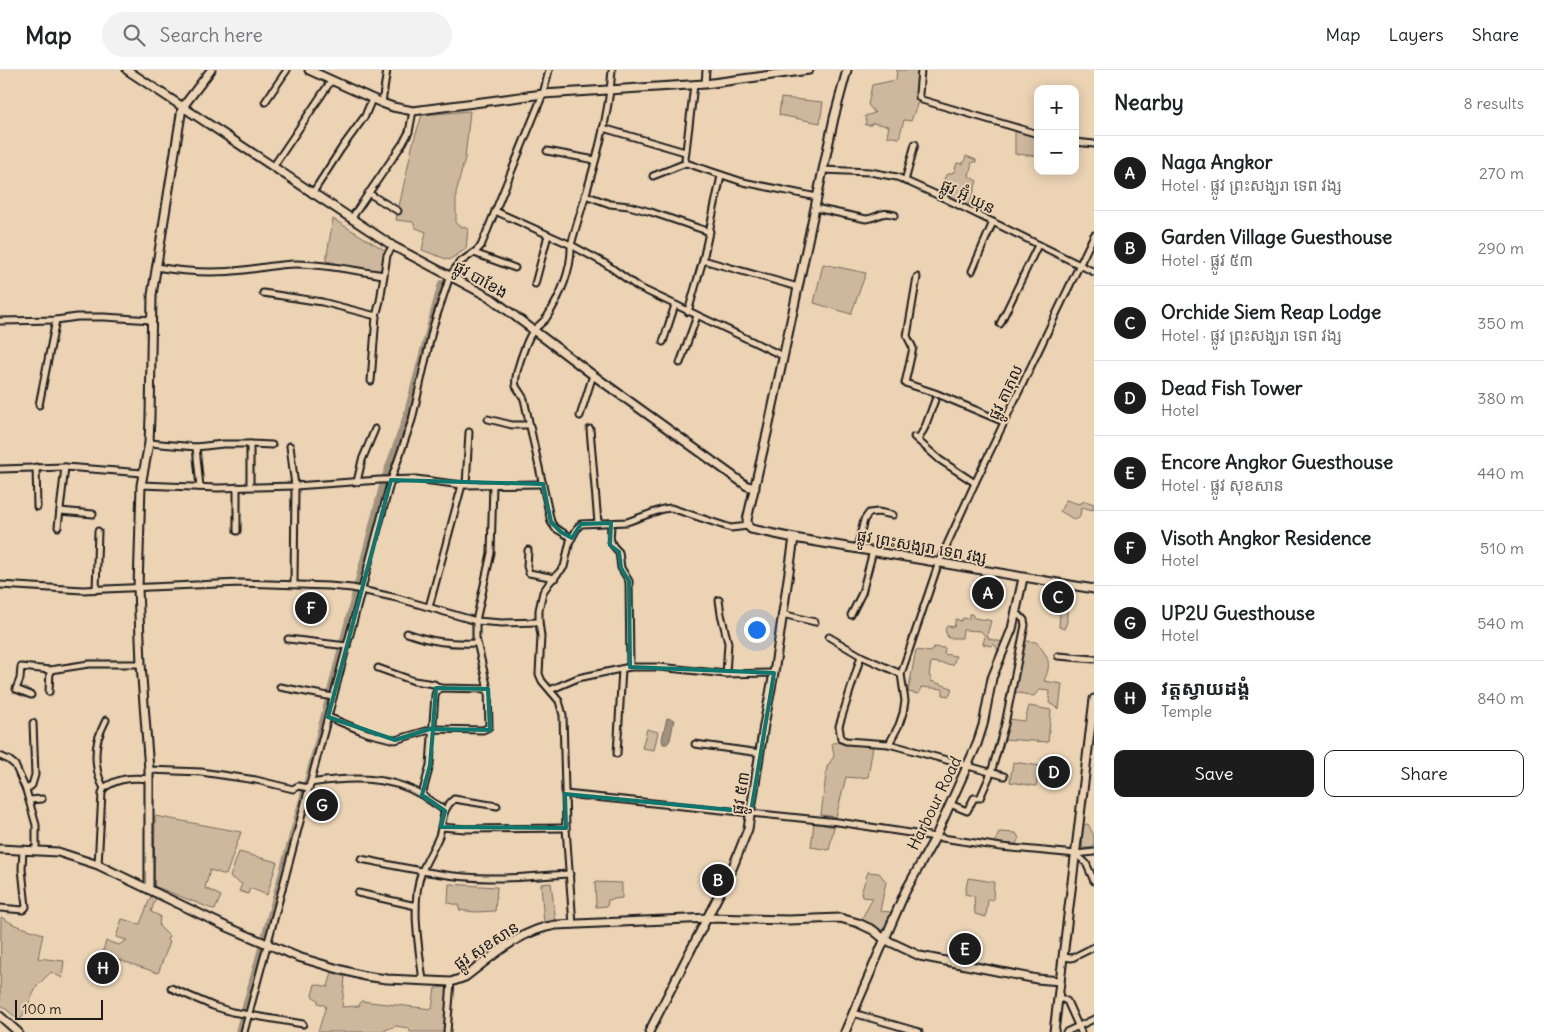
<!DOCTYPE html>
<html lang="en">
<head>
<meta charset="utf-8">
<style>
	body { margin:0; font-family:Delius,"Noto Sans Khmer",sans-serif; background:#f2f2f2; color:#202124 }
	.controls { position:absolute; right:15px; top:15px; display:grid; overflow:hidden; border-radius:10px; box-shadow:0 2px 12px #0003 }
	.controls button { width:45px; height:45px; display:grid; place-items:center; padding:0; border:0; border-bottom:1px solid #e0e0e0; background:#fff; color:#202124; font:25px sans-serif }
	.scale { position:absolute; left:15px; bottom:12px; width:88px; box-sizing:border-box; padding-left:5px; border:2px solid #1c1c1c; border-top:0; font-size:14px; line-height:18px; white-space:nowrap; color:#1c1c1c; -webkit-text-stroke:4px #ebd3b4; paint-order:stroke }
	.you { position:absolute; left:756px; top:559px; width:18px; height:18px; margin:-12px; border:4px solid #fff; border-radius:50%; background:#1a73e8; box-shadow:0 0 0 8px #1a73e833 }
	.badge { display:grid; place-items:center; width:32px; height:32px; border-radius:50%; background:#1c1c1c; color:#fff; font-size:16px; font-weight:700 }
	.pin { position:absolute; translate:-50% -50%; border:2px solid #fff; box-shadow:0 1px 5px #0006 }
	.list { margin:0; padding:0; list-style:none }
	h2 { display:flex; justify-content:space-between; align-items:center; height:65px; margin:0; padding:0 20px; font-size:21px }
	h2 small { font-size:16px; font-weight:400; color:#757577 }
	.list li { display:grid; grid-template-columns:32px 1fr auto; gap:15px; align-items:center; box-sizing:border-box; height:75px; padding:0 20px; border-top:1px solid #e0e0e0 }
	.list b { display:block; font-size:19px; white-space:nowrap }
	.list p { margin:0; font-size:16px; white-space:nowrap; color:#757577 }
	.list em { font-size:16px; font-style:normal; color:#757577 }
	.actions { display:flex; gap:10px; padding:15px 20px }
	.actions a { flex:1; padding:11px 0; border:1px solid #1c1c1c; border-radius:10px; text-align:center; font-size:18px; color:#1c1c1c }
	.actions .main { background:#1c1c1c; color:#fff }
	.icon { flex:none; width:28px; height:28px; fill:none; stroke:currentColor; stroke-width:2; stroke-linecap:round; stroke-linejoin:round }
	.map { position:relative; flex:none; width:1094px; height:962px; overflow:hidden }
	header { display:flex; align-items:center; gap:30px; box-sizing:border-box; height:70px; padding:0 25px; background:#fff; border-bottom:1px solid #e0e0e0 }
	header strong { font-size:24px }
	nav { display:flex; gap:28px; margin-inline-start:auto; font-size:18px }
	.search { width:350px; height:45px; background:#f2f2f2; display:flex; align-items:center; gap:12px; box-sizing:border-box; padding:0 18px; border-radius:28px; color:#757577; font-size:19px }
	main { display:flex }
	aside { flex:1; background:#fff }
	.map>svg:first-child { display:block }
</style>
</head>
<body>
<header>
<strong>Map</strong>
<div class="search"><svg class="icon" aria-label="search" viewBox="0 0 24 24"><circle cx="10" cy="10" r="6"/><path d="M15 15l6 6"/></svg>Search here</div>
<nav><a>Map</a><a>Layers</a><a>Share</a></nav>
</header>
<main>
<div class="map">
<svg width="1094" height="962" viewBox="0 0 1094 962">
	<rect width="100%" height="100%" fill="#ebd3b4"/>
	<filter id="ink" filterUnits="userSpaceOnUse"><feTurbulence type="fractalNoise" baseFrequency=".02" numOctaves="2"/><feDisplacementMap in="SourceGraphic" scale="10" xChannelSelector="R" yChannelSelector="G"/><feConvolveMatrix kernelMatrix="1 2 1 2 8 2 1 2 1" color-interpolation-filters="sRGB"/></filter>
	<g filter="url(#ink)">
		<g fill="#cdb89e" stroke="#746a5d">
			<path d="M897 0H918L917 19 918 32 911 51 904 50 899 68 887 66 889 56 872 53 871 55H865L866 51 865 46 875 43 868 35 872 15 896 10Z"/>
			<path d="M781 28 823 32 820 53 779 45Z"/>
			<path d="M470 41 465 88 456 123V154L468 159 466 179 449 190 422 180 426 162 416 158 413 152 396 150 413 73 422 45Z"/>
			<path d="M1015 61 1038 66V86L1015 84Z"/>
			<path d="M966 86 976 90V92H972L969 106 977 111 970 134 939 123 940 118 946 105 954 102 957 93 963 94Z"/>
			<path d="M333 149 386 181 382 203 340 197 336 193 326 191Z"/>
			<path d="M823 194 866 203 851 244 814 233Z"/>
			<path d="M1066 430 1079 434 1085 431 1094 434 1093 440 1081 437 1080 447 1075 450 1060 441Z"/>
			<path d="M1057 536 1067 537V552L1064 559 1059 557 1060 543H1055Z"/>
			<path d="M969 544H972L974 548 988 550 991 551 987 565 989 569 1003 572 1006 569 1001 581 997 580V577L993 574 991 576 983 574 985 566 981 561 963 560 962 568H948L945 560 947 556 954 557 956 549 961 551 963 548 969 549Z"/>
			<path d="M1025 571 1036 572C1049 587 1052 593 1044 611L1062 614 1059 639 1049 633 1050 621 1039 620 1034 626 1014 622Z"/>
			<path d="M934 577 945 578 944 584 956 586 953 595 931 592 929 606 931 607V611L952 618 949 626 943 625V619L921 617 919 624 908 622 916 580 931 582Z"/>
			<path d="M1029 636 1051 640 1048 672 1003 669 1008 649 1025 651Z"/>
			<path d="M647 659 658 662 654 680 642 678Z"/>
			<path d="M846 672 873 676 868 707 858 708 846 707 836 747 821 745 827 697 834 686 832 673Z"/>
			<path d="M1013 692 1041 696 1036 716 1010 712Z"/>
			<path d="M155 746 241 762 226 805 210 800 205 818 221 826 215 840 154 816Z"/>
			<path d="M814 753 834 757 829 780 811 777Z"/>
			<path d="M1088 754 1094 766V776L1091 778H1082L1083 755Z"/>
			<path d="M999 762 1016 763 1019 768 1016 774 995 773Z"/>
			<path d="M239 782 277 792 267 825 250 818 248 824 239 821 242 814 230 807Z"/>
			<path d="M868 802 879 803 886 812 880 841 891 842V849L883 864 877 859 861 850 873 828 862 827 861 823Z"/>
			<path d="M968 808 994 812 993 830H988L986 847 975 844 974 826 965 824Z"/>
			<path d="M595 812 622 813V828L608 830 607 836 596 837Z"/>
			<path d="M551 813 556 853 544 855 541 814Z"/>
			<path d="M449 814 497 817 495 841 475 842 459 840V835L448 833Z"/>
			<path d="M151 826 156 827 151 842 160 846 159 856 169 866 167 870 170 872 158 903 102 884 106 871 119 875 127 870 116 867 122 849 140 854Z"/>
			<path d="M1 847 15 855 43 864 38 888 64 891 62 908 51 902 37 916 20 951 0 934Z"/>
			<path d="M332 902 345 907 342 937 359 936 361 931 432 939 435 918 451 917 446 962H410L409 958 396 956 385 960V962H318L326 936 318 933V930L312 926 315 914 328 917Z"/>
		</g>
		<path fill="#a1927e" stroke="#6c6357" d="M667 648 674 650 670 670 667 674H663L662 669Z"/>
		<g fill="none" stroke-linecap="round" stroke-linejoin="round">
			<g stroke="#a1927e" stroke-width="6">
				<path d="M385 406 405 349 441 213"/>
				<path d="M238 962 310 700 383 412"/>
			</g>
			<defs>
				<g id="street">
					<path d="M921 0 919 24V27L922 30 1038 64"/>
					<path d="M705 14 706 0"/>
					<path d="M265 32 287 0"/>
					<path d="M382 33 387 0"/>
					<path d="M603 58 685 82"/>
					<path d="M1075 72 1094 74"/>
					<path d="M547 81 595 90"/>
					<path d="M686 93 685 89 694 15"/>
					<path d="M273 97 331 11"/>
					<path d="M823 100 870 102 897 107 946 129 1094 202"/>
					<path d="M653 106 686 93 743 112 817 127"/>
					<path d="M905 111 915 74"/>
					<path d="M368 123 398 141"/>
					<path d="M312 124 341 79 365 46 372 29"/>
					<path d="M585 125 610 134 629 136 651 142 710 162"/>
					<path d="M815 138 866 149C879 148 880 140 895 145"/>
					<path d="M495 141 571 175 606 194 638 217 783 286"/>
					<path d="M351 149 403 73 409 62 413 41"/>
					<path d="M474 183 515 198"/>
					<path d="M703 190 798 217"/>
					<path d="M156 197C185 202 214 204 244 200 262 198 278 194 297 194 324 194 356 201 384 205"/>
					<path d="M972 201 993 152"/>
					<path d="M917 207 907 266 913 278 905 313 935 323 1004 352"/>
					<path d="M535 214 548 165"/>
					<path d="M263 223 322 232 376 246"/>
					<path d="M688 242 703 190 721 106"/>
					<path d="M0 251 56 250 77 247H104L152 250"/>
					<path d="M1000 254 1038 175"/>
					<path d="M663 272 675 235"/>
					<path d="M680 293 697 246"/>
					<path d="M371 311 376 246 380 231 387 185 393 176"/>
					<path d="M39 335 56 250"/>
					<path d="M580 346 593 305"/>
					<path d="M488 349 512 355H528"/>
					<path d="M590 359 598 453"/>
					<path d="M914 367 940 390 975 413"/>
					<path d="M918 370 925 357 935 330"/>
					<path d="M149 373 196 377 223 374H250"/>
					<path d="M290 376 295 416 294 514"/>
					<path d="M196 377 200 417"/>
					<path d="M36 397 37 437"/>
					<path d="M0 399 65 397 143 403"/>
					<path d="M357 412 362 390 375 359"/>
					<path d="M141 415 218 418 295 416 380 410 416 409 462 415 543 414"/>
					<path d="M466 415 469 362"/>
					<path d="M250 416V374L272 375"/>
					<path d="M237 417V461"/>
					<path d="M60 441 93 444"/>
					<path d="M611 453C611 468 607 471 619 482L621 498 629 511 630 597"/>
					<path d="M58 457 65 397"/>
					<path d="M572 468 555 458 551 452 524 329C522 325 518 320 516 316 513 306 527 269 533 261 537 256 543 253 547 247 560 227 572 199 571 175 587 118 608 60 612 0"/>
					<path d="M857 478 864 450 869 443 878 442 893 445"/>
					<path d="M528 480 527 496 529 503 555 508"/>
					<path d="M0 515 83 520 240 513 329 516 352 518 397 528 476 551 502 553 539 552"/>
					<path d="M96 520 98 461"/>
					<path d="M719 530 721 544 728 573 726 604"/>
					<path d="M429 537 462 415"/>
					<path d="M782 544 815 552"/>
					<path d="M851 545 862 523 873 481"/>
					<path d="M407 563C432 572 450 574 476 573"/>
					<path d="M829 567 861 586 901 604"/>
					<path d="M288 569 347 576"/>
					<path d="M861 586 839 656 841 669 846 671 889 674 1004 706"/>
					<path d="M1058 586 1094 589"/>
					<path d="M378 598 414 611 434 614 440 618 488 619"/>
					<path d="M280 617 333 627"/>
					<path d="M440 618 436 622 435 625 430 695 422 725 444 740"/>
					<path d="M550 620 578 608 630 597H659L726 604 774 603"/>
					<path d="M49 622 50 600"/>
					<path d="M31 625 16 619 20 609 21 597 50 600 89 594H141"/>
					<path d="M328 647 367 663 395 670 433 659 483 660 489 657 488 619 476 568V551L491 483 493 415"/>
					<path d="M695 674 760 683"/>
					<path d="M889 674 899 655 903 643 905 631 901 604 939 492 975 413 1094 165"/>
					<path d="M617 684 622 599"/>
					<path d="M0 686 9 690 15 695 26 720 36 755V781"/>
					<path d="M149 700 201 702 256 710 293 719 298 716 309 718"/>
					<path d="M310 713C348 707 388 705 422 725"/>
					<path d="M104 718C96 705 94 685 98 669 100 663 103 656 106 650"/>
					<path d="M26 720 32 715 35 705 33 653"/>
					<path d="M565 724 838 752 1001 777 1076 784 1094 782"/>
					<path d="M29 730 42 729"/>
					<path d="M950 734 967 741 974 728H980L991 703 1005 654 1025 555 1024 550 1016 542"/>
					<path d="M441 757 465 759 566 758"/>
					<path d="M1076 784 1086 793 1094 811"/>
					<path d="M361 789C403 797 446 808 489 808 516 809 543 805 570 804"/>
					<path d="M98 795 102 723 104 718C118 708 132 707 149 709"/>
					<path d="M358 823 416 836"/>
					<path d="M0 838 23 840 26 837 22 799 23 779"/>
					<path d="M573 855 566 758 563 645 559 631 542 611 539 604 541 566 539 552V540L543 522 550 512 564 497 570 471 578 457 581 454 627 452 663 439 671 438 731 458 748 456"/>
					<path d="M1063 887 1072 888 1094 877"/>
					<path d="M423 911C419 878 410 832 422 801 427 789 434 778 439 766 444 750 441 740 454 729L497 736"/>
					<path d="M171 918 213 936 232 942 303 954"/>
					<path d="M1058 927 1067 931 1081 962"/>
					<path d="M853 943 919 962"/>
					<path d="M244 962 391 410 412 350 433 257 450 206 459 193 476 181 481 176 543 24 549 0"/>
					<path d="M447 962 451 912"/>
					<path d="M1066 962 1094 949"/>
				</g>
				<g id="secondary">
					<path d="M127 0 393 176 491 228 593 305 747 416 755 418"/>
					<path d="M309 0 382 33 393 37 413 41 543 24 705 14 809 0"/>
					<path d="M847 0 834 48 768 359 747 450 748 456 751 459 794 468 1094 519"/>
					<path d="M0 779 58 782 98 795 225 856 298 887 335 898 364 906 387 909 451 912 465 907C493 886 520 860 556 855L709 848 789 850 840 848 858 853 873 860 884 869 920 886 1037 909 1060 911"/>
					<path d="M149 819V700L141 594 138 518 141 415 149 373 150 347 152 225 182 38 211 0"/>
					<path d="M0 946 18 962"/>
					<path d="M649 962 732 799 748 759 764 655 774 603 794 468"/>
					<path d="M845 962 905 822 935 768 977 674 983 655 992 608 1012 559 1023 508"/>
					<path d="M1054 962 1094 629"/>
				</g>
			</defs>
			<use href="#street" stroke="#1c1c1c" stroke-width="9"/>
			<use href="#secondary" stroke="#1c1c1c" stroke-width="11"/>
			<use href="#street" stroke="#ebd3b4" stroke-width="5"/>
			<use href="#secondary" stroke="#ebd3b4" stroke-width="7"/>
		</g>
	</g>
	<path fill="none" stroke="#0f766e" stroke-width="4" stroke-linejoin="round" d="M391 410 543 414 551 452 561 462 572 468 581 454 611 453 610 475 619 482 621 498 629 511 630 597 774 603 751 742 565 724 566 758 441 757 445 741 422 725 430 695 433 659 490 660 488 619 436 618 433 658 395 670 328 647Z"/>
	<g text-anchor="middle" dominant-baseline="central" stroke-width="4" stroke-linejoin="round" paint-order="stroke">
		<g font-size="16" fill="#1c1c1c" stroke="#ebd3b4">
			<text transform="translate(968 126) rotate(26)">ផ្លូវ អ៊ុំ ឃុន</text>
			<text transform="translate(481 209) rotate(30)">ផ្លូវ បាខែង</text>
			<text transform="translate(1005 322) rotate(-64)">ផ្លូវ តាភុល</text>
			<text transform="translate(922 476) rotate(10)">ផ្លូវ ព្រះសង្ឃរា ទេព វង្ស</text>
			<text transform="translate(740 723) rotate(-81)">ផ្លូវ ៥៣</text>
			<text transform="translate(934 733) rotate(-64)">Harbour Road</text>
			<text transform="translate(486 875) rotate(-33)">ផ្លូវ សុខសាន</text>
		</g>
	</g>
</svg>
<div class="controls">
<button>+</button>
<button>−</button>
</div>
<div class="scale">100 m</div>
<div class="you"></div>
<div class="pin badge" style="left:988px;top:523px">A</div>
<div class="pin badge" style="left:718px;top:810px">B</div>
<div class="pin badge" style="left:1058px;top:527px">C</div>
<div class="pin badge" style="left:1054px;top:702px">D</div>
<div class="pin badge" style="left:965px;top:879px">E</div>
<div class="pin badge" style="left:311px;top:538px">F</div>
<div class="pin badge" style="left:322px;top:735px">G</div>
<div class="pin badge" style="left:103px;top:898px">H</div>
</div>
<aside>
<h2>Nearby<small>8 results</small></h2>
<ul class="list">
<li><span class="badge">A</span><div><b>Naga Angkor</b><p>Hotel · ផ្លូវ ព្រះសង្ឃរា ទេព វង្ស</p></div><em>270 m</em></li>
<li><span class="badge">B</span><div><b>Garden Village Guesthouse</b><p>Hotel · ផ្លូវ ៥៣</p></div><em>290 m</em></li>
<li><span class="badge">C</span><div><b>Orchide Siem Reap Lodge</b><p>Hotel · ផ្លូវ ព្រះសង្ឃរា ទេព វង្ស</p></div><em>350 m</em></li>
<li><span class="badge">D</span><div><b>Dead Fish Tower</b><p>Hotel</p></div><em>380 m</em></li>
<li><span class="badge">E</span><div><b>Encore Angkor Guesthouse</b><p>Hotel · ផ្លូវ សុខសាន</p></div><em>440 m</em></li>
<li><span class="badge">F</span><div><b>Visoth Angkor Residence</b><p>Hotel</p></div><em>510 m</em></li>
<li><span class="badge">G</span><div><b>UP2U Guesthouse</b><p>Hotel</p></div><em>540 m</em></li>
<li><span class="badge">H</span><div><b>វត្តស្វាយដង្គំ</b><p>Temple</p></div><em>840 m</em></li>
</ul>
<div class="actions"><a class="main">Save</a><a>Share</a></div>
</aside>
</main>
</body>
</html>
